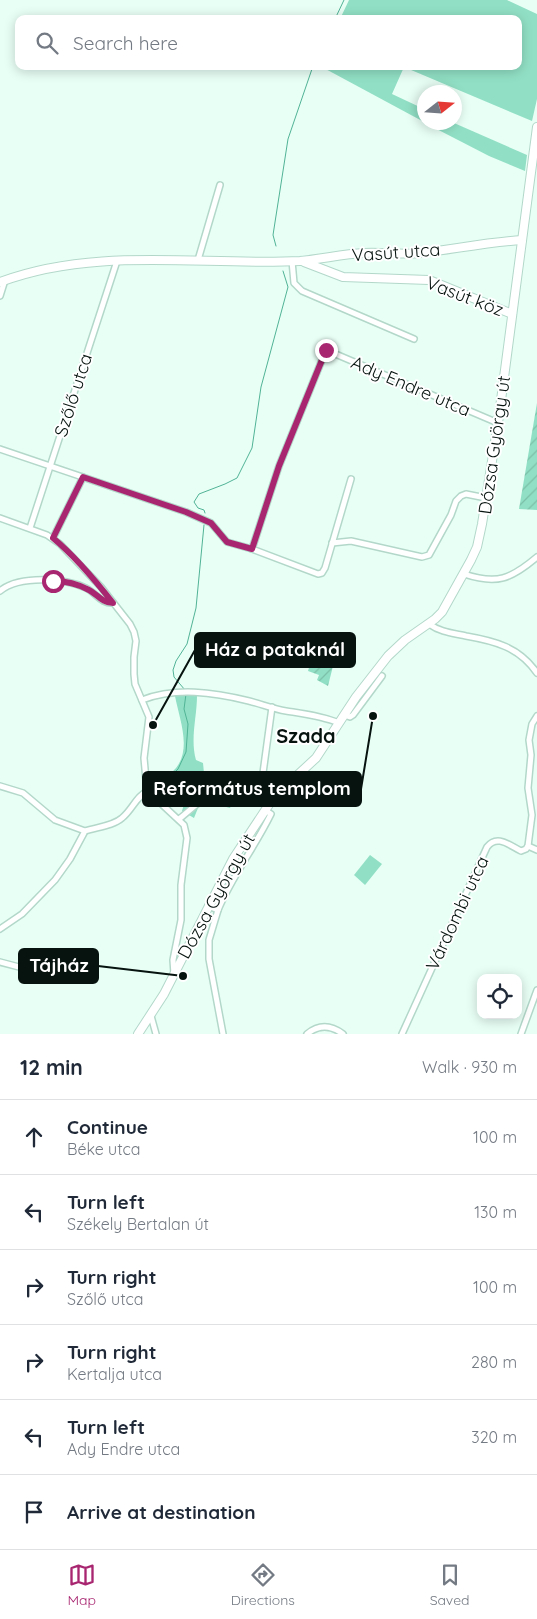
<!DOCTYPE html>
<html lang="en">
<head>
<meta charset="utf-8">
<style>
	body { margin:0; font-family:Quicksand,sans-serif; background:#f6f6f7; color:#1f2937 }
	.controls { position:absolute; right:15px; bottom:15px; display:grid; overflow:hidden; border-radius:10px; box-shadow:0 2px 12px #0003 }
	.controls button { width:45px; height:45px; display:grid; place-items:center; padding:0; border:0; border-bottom:1px solid #e0e1e3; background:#fff; color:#1f2937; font:25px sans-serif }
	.compass { position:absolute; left:417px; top:85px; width:45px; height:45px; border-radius:50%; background:#fff; box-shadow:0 2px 12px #0003; rotate:73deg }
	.stop { position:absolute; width:15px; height:15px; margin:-11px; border:4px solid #a82570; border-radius:50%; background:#fff }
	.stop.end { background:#a82570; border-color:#fff; box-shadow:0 1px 5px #0008 }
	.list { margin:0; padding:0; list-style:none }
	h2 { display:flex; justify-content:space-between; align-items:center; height:65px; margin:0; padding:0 20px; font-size:21px }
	h2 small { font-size:16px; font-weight:400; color:#747a83 }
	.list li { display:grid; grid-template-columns:32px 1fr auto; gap:15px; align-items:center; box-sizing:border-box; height:75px; padding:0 20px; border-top:1px solid #e0e1e3 }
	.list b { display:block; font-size:19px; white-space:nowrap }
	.list p { margin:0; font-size:16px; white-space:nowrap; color:#747a83 }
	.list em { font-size:16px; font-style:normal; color:#747a83 }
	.icon { flex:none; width:28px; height:28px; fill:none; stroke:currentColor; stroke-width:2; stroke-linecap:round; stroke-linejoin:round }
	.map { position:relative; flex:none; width:537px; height:1034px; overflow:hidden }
	.search { position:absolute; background:#fff; box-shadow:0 2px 12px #0003; left:15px; right:15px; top:15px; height:55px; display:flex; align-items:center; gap:12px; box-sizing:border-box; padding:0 18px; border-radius:10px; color:#747a83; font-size:19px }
	.sheet { height:515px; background:#fff }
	nav { display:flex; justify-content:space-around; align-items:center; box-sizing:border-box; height:70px; border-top:1px solid #e0e1e3; background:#fff; font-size:14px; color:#747a83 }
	nav a { display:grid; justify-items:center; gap:2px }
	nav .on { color:#a82570 }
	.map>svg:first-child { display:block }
</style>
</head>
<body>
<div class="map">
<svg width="537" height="1034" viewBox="0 0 537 1034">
	<defs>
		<pattern id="garden-furrows" width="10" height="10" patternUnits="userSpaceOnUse" patternTransform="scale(1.25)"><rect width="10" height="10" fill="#91e0c5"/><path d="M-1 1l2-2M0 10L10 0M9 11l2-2" fill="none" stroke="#7cbfa8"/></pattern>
	</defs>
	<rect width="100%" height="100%" fill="#e8fff6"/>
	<g fill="#91e0c5">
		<path d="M349 0H507L537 14V99L532 121 404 67 392 94 424 109V122L320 66H518V19H340Z"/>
		<path d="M425 123H454L527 155 525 171 489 156Z"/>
		<path d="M175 696H197C197 717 190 739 196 760L203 763 205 783 238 789 230 808 203 801 200 803 194 818 182 811 187 794 173 790 169 807 153 791C160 783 169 776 176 768 192 748 179 718 175 696Z"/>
		<path d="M370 855 382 864 365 885 354 875Z"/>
	</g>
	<g fill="url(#garden-furrows)">
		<path d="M537 403V510L519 509Z"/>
		<path d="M315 641 337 650 328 686 317 680 319 675 308 671 315 647 330 653 332 652 314 644Z"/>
	</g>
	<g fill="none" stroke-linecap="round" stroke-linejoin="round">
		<g stroke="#51b395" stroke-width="1">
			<path d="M335 19 344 0"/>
			<path d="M276 246 273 235 288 139 313 66"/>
			<path d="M205 513 204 510 198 508 194 502 199 494 225 484 237 478 252 448 261 387 288 287 283 271"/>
			<path d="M185 690 174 677 173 670 176 661 187 644 196 608 204 525"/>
			<path d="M155 792 178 769 186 752 188 724 184 709 186 694"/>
			<path d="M142 798 151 797"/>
		</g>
		<defs>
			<g id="street">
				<path d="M198 260 220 185"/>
				<path d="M292 261 294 283 302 291 414 339"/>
				<path d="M0 296 5 280"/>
				<path d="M0 449 186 512 211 523 227 542 252 549 318 574 322 573 325 568 351 479"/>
				<path d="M0 518 47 535 60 544 101 587 130 624 134 632 136 641 134 657V674L135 684 149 717 144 758 146 780 155 798 184 825 187 838 181 885V920L173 960 174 974"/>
				<path d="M30 528 117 261"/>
				<path d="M53 538 83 477"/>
				<path d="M332 543 351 541 422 557 429 555 451 515 456 501 461 496 466 494 486 498"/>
				<path d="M252 549 279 466 326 350 498 423"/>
				<path d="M464 574C497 585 511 579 537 557"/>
				<path d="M0 591C19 575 65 578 86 588 96 593 101 604 113 603"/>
				<path d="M429 624C440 632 452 633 466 636 495 641 519 647 537 673"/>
				<path d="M142 700C176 687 213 692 249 701 261 704 274 709 286 711 305 714 322 716 339 723"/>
				<path d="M344 715 350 717 353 715 382 676"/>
				<path d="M0 786 23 793 55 820 85 831"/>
				<path d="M270 803 261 797 260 795 272 707"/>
				<path d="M179 819C196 806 211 787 235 791"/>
				<path d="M528 846 537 850"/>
				<path d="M208 906 218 910 209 940V959L223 1034"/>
				<path d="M218 910C232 876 255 847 271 814L265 810"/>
				<path d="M0 929 22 914 55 880 70 859 85 831C97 827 113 826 122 818 133 809 136 796 149 790"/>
				<path d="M0 962 19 967"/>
				<path d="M151 1016 156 1034"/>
				<path d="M307 1034C319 1024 331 1025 343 1034"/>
				<path d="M402 1034 487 847C497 834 509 845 521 851L526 849 528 846 532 815 528 788 531 755 529 740 532 724 537 716"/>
				<path d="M521 1034 537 990"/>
			</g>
			<g id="secondary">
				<path d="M304 262 343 277 429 280 512 314"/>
				<path d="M0 282C96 246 201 266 300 261 322 259 343 254 364 253 383 252 402 255 421 253 455 249 488 242 522 240"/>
				<path d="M138 1034 164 994 233 859 270 803 277 794 316 758 356 697 388 656 405 640 435 619 442 612 471 560 477 547 482 524 498 423 537 127"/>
			</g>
		</defs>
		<use href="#street" stroke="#b3d8ca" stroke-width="8"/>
		<use href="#secondary" stroke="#b3d8ca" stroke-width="10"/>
		<use href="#street" stroke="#fff" stroke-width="5"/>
		<use href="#secondary" stroke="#fff" stroke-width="8"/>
	</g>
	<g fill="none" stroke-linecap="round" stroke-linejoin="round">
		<path stroke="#a82570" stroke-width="6" d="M53 581C65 581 78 584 89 590 97 594 102 603 113 603 95 580 76 557 53 538L83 477 186 512 211 523 227 542 252 549 279 466 326 350"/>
	</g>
	<g text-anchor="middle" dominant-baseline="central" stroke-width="4" stroke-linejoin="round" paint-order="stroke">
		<g font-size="18" fill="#06130f" stroke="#fff">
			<text transform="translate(396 252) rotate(-4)">Vasút utca</text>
			<text transform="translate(465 296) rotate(21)">Vasút köz</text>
			<text transform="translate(411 386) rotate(23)">Ady Endre utca</text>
			<text transform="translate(73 395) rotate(-72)">Szőlő utca</text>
			<text transform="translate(494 445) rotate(-82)">Dózsa György út</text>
			<text transform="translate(216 896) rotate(-61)">Dózsa György út</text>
			<text transform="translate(457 913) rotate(-65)">Várdombi utca</text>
		</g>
		<g font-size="20" font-weight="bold" fill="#06130f" stroke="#fff">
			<text x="306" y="735">Szada</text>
		</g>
	</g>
	<path fill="none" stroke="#06130f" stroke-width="2" d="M153 725L195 650M373 716L361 789M183 976L98 966"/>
	<g fill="#06130f" stroke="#fff" stroke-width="2">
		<circle cx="153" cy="725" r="5"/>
		<circle cx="373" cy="716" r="5"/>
		<circle cx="183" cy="976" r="5"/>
	</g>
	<g fill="#06130f" stroke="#06130f" stroke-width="2">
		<rect x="195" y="633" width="160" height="34" rx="5"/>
		<rect x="143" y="772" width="218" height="34" rx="5"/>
		<rect x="19" y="949" width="79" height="34" rx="5"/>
	</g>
	<g font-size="19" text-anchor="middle" font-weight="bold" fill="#fff">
		<text x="275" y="656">Ház a pataknál</text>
		<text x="252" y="795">Református templom</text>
		<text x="59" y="972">Tájház</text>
	</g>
</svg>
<div class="controls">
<button><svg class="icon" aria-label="locate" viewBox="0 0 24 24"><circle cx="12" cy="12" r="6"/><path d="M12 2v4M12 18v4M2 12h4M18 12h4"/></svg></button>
</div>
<svg class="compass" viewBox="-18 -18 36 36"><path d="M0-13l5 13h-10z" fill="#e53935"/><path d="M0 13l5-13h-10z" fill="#747a83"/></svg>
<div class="stop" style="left:53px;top:581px"></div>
<div class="stop end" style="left:326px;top:350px"></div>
<div class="search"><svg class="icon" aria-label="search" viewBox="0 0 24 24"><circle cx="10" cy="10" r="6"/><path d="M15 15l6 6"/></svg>Search here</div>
</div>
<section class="sheet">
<h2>12 min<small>Walk · 930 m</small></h2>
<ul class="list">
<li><svg class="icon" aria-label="ahead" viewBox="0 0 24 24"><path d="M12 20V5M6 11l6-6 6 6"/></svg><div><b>Continue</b><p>Béke utca</p></div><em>100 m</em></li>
<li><svg class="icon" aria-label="left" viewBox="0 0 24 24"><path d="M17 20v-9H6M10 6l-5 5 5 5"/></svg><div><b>Turn left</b><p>Székely Bertalan út</p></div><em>130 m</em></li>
<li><svg class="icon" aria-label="right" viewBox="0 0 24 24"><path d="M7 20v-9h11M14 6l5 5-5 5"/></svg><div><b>Turn right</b><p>Szőlő utca</p></div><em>100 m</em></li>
<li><svg class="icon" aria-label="right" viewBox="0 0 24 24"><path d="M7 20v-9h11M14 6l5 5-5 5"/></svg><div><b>Turn right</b><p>Kertalja utca</p></div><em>280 m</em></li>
<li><svg class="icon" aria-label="left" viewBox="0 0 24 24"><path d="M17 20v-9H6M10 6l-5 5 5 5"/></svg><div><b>Turn left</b><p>Ady Endre utca</p></div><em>320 m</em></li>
<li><svg class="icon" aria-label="arrive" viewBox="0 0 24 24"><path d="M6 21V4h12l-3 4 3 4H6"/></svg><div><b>Arrive at destination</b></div></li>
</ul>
</section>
<nav>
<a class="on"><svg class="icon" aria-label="map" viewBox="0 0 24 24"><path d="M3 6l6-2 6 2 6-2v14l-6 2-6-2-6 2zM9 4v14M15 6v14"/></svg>Map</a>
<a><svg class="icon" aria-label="directions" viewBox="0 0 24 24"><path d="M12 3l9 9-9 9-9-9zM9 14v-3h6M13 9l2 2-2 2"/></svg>Directions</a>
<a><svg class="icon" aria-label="saved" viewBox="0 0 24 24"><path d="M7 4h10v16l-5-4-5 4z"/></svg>Saved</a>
</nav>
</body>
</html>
